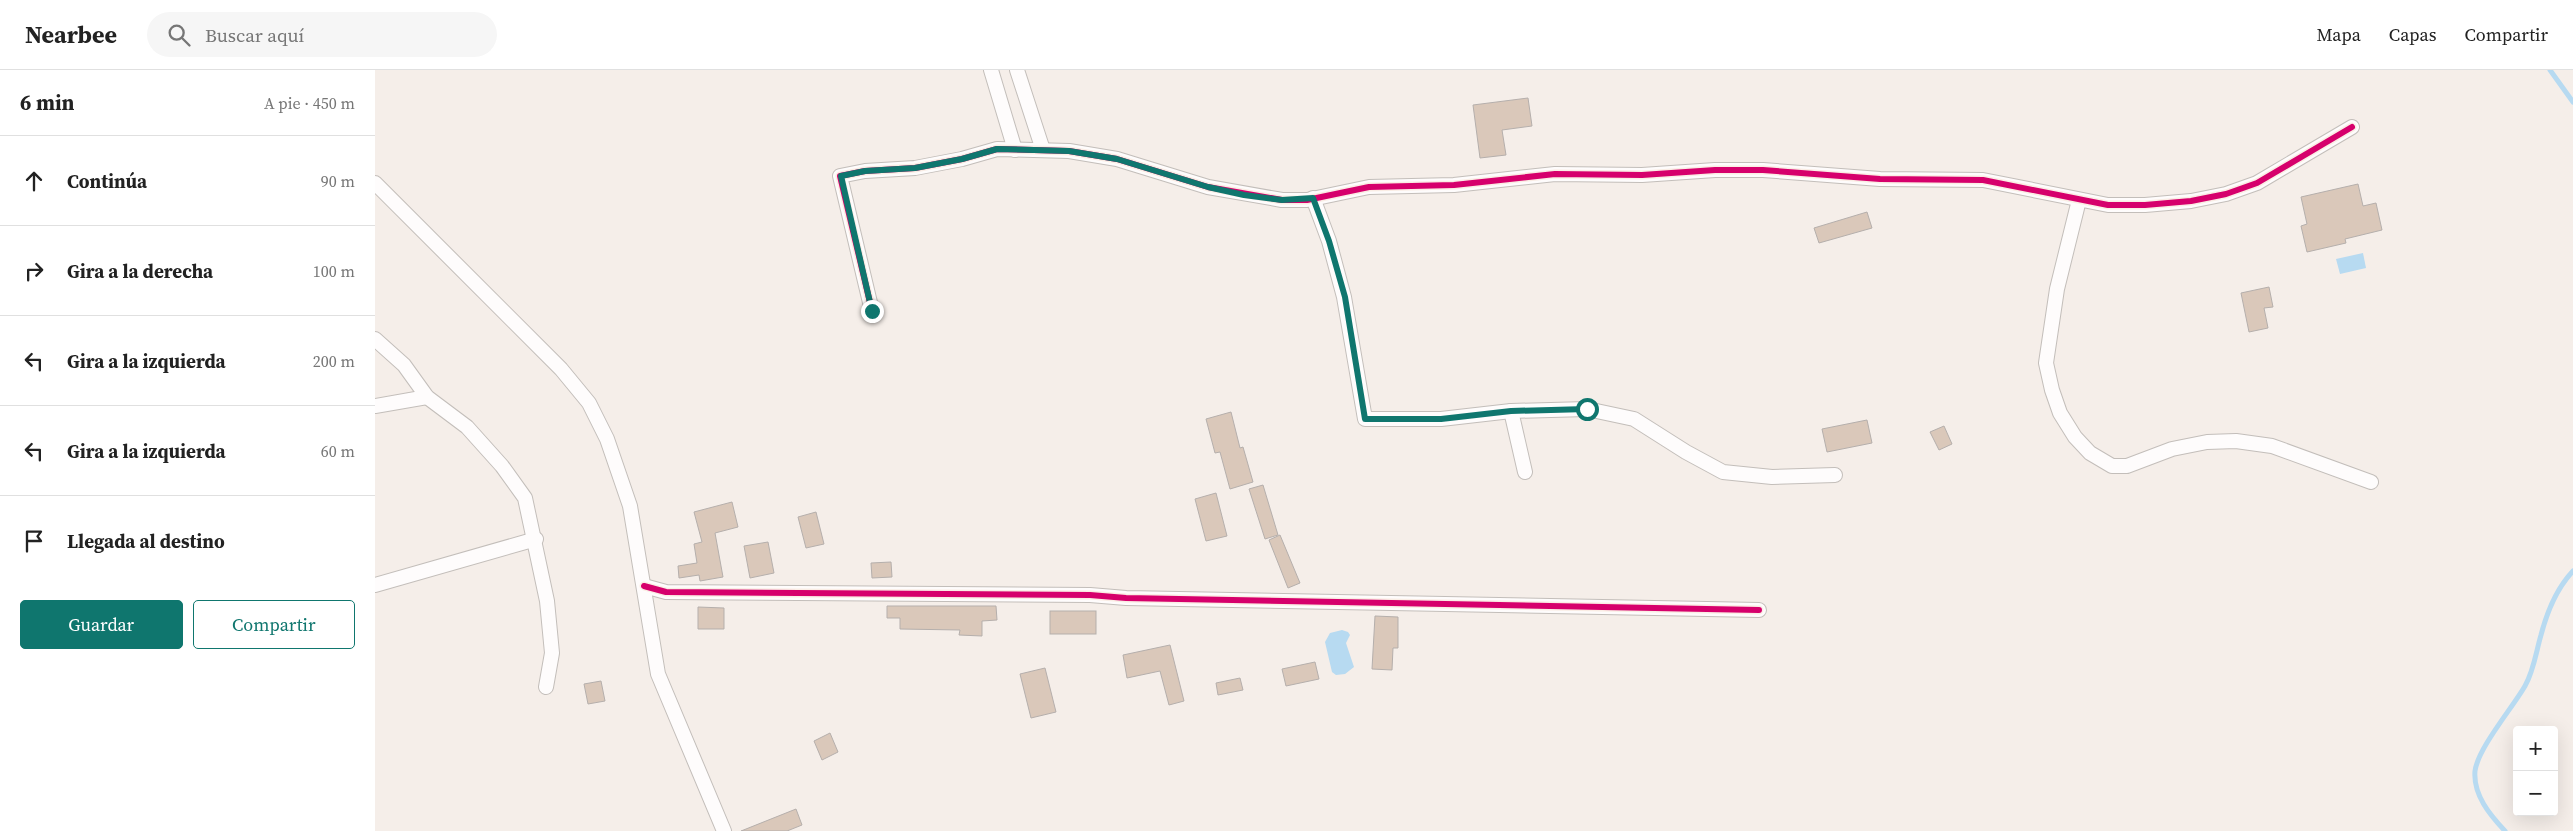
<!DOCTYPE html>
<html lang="es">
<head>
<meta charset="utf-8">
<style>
	body { margin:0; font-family:"Source Serif 4",serif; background:#f6f6f6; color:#222 }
	.controls { position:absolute; right:15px; bottom:15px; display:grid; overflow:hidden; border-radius:5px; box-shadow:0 5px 20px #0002 }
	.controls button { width:45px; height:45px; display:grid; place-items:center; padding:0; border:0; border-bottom:1px solid #e0e0e0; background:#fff; color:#222; font:25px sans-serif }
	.stop { position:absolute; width:15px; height:15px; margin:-11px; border:4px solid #0f766e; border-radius:50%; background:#fff }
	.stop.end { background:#0f766e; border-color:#fff; box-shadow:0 1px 5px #0008 }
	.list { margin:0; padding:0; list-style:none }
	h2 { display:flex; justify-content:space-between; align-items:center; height:65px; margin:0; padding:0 20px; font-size:21px }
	h2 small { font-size:16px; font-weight:400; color:#767676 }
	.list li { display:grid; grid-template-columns:32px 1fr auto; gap:15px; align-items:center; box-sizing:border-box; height:90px; padding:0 20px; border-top:1px solid #e0e0e0 }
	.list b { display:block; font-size:19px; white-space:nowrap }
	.list em { font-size:16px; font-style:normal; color:#767676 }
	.actions { display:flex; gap:10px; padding:15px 20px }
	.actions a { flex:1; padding:11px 0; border:1px solid #0f766e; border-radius:5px; text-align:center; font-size:18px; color:#0f766e }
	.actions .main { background:#0f766e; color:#fff }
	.icon { flex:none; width:28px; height:28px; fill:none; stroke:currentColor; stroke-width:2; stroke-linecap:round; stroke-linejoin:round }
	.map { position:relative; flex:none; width:2198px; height:761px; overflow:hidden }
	header { display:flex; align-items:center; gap:30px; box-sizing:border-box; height:70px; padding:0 25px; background:#fff; border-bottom:1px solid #e0e0e0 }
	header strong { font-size:24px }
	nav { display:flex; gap:28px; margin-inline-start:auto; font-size:18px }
	.search { width:350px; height:45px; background:#f6f6f6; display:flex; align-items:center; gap:12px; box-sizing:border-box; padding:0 18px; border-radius:28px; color:#767676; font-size:19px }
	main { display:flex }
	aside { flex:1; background:#fff }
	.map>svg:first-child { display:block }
</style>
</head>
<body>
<header>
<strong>Nearbee</strong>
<div class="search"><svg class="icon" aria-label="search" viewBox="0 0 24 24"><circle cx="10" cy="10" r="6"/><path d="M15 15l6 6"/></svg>Buscar aquí</div>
<nav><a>Mapa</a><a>Capas</a><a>Compartir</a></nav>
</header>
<main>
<aside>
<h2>6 min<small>A pie · 450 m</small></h2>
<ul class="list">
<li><svg class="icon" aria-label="ahead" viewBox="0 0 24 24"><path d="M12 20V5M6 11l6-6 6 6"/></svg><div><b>Continúa</b></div><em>90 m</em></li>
<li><svg class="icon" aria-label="right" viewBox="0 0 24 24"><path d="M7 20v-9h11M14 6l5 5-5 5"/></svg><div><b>Gira a la derecha</b></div><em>100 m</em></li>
<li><svg class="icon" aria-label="left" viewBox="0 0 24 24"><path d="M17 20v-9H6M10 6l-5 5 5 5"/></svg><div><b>Gira a la izquierda</b></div><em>200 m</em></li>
<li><svg class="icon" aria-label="left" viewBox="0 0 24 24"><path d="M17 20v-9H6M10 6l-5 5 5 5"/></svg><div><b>Gira a la izquierda</b></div><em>60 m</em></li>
<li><svg class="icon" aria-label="arrive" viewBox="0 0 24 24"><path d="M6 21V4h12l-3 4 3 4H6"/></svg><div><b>Llegada al destino</b></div></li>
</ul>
<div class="actions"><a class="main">Guardar</a><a>Compartir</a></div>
</aside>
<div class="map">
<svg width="2198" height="761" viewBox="0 0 2198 761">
	<rect width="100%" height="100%" fill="#f5eee9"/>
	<g fill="#b7daf1">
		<path d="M1988 183 1991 198 1965 204 1961 189Z"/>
		<path d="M967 560 973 562 975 565 971 573 979 597 970 604 961 605 957 602 950 572 955 563Z"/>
	</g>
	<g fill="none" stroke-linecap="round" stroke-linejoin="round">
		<g stroke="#b7daf1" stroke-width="5">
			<path d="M2175 0 2198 32"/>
			<path d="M2130 761C2115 745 2098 725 2100 701 2103 678 2138 637 2150 616 2159 600 2161 582 2166 565 2172 542 2182 518 2198 501"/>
		</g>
	</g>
	<g fill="#dac8ba" stroke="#b5afac">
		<path d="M1153 28 1157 56 1127 60 1131 85 1105 88 1098 35Z"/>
		<path d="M1983 114 1988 136 2001 133 2007 160 1970 169 1971 173 1932 182 1926 156 1932 154 1926 127Z"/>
		<path d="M1492 142 1497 158 1444 173 1439 158Z"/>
		<path d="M1894 217 1898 237 1889 238 1893 258 1874 262 1866 223Z"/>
		<path d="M856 342 865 378 868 377 878 412 855 419 845 382 840 383 831 349Z"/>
		<path d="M1492 350 1497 373 1452 382 1447 359Z"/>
		<path d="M1569 356 1577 374 1564 380 1555 362Z"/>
		<path d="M888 415 903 465 890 469 874 419Z"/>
		<path d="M841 423 852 466 831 471 820 429Z"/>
		<path d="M357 432 363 457 340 463 348 507 325 511 324 505 304 508 303 496 322 493 319 474 327 472 319 442Z"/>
		<path d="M441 442 449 474 431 478 423 447Z"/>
		<path d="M905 465 925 513 913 518 894 470Z"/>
		<path d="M393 472 399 503 375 508 369 476Z"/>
		<path d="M516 492 517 507 497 508 496 493Z"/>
		<path d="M512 536H621L622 550 607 551V566L584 565 585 560 525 559V548H512Z"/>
		<path d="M323 537 349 538V559H323Z"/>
		<rect x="675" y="541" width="46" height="23"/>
		<path d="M1000 546 1023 547V578H1018L1017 600 997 599Z"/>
		<path d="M795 575 809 631 794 635 785 601 752 608 748 585Z"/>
		<path d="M940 592 944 609 911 616 907 599Z"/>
		<path d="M670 598 681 642 656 648 645 604Z"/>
		<path d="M865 608 868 620 843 625 841 613Z"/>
		<path d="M226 611 230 631 213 634 209 614Z"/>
		<path d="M455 663 463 682 447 690 439 671Z"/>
		<path d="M421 739 427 755 412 761H366Z"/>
	</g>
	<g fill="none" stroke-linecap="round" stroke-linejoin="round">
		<defs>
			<g id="minor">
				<path d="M616 0 640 80"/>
				<path d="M642 0 668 80"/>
				<path d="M0 113 186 299 214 333 232 369 255 436 283 604 349 761"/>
				<path d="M938 128 954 171 969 227 990 349H1066L1136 341 1212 339 1259 349 1311 382 1348 402 1397 407 1460 405"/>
				<path d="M1704 130 1682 219 1671 293 1677 320 1685 343 1700 367 1715 383 1737 396H1752L1797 379 1832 372 1861 371 1897 376 1996 412"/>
				<path d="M497 241 465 106 490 101 540 98 587 89 622 79 694 81 742 89 833 117 907 130H932L994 117 1079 115 1180 104 1267 105 1340 100H1388L1505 109 1608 110 1733 135H1770L1816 131 1851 124 1882 113 1977 57"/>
				<path d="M0 269 29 295 52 327 92 357 127 396 150 428 172 531 177 583 171 617"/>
				<path d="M0 336 52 327"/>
				<path d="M1136 341 1150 402"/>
				<path d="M0 515 161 469"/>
				<path d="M269 516 291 522 715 525 751 528 1384 540"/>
			</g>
		</defs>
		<use href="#minor" stroke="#c3beba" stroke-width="16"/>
		<use href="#minor" stroke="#fefcfc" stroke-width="14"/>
		<defs>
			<g id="cycleway">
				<path d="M497 241 465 106 490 101 540 98 587 89 622 79 694 81 742 89 833 117 907 130H932L994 117 1079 115 1180 104 1267 105 1340 100H1388L1505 109 1608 110 1733 135H1770L1816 131 1851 124 1882 113 1977 57"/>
				<path d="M269 516 291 522 715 525 751 528 1384 540"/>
			</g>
		</defs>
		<use href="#cycleway" stroke="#faede4" stroke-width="9"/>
		<use href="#cycleway" stroke="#d6006c" stroke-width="6"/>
	</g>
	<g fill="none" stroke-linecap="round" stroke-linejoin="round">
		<path stroke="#0f766e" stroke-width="6" d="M497 241 466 106 490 101 540 98 587 89 622 79 694 81 742 89 833 117 869 125 907 130 938 128 954 171 970 227 990 349H1066L1136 341 1212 339"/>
	</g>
</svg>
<div class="controls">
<button>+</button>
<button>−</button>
</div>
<div class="stop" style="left:1212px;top:339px"></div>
<div class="stop end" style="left:497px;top:241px"></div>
</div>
</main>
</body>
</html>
